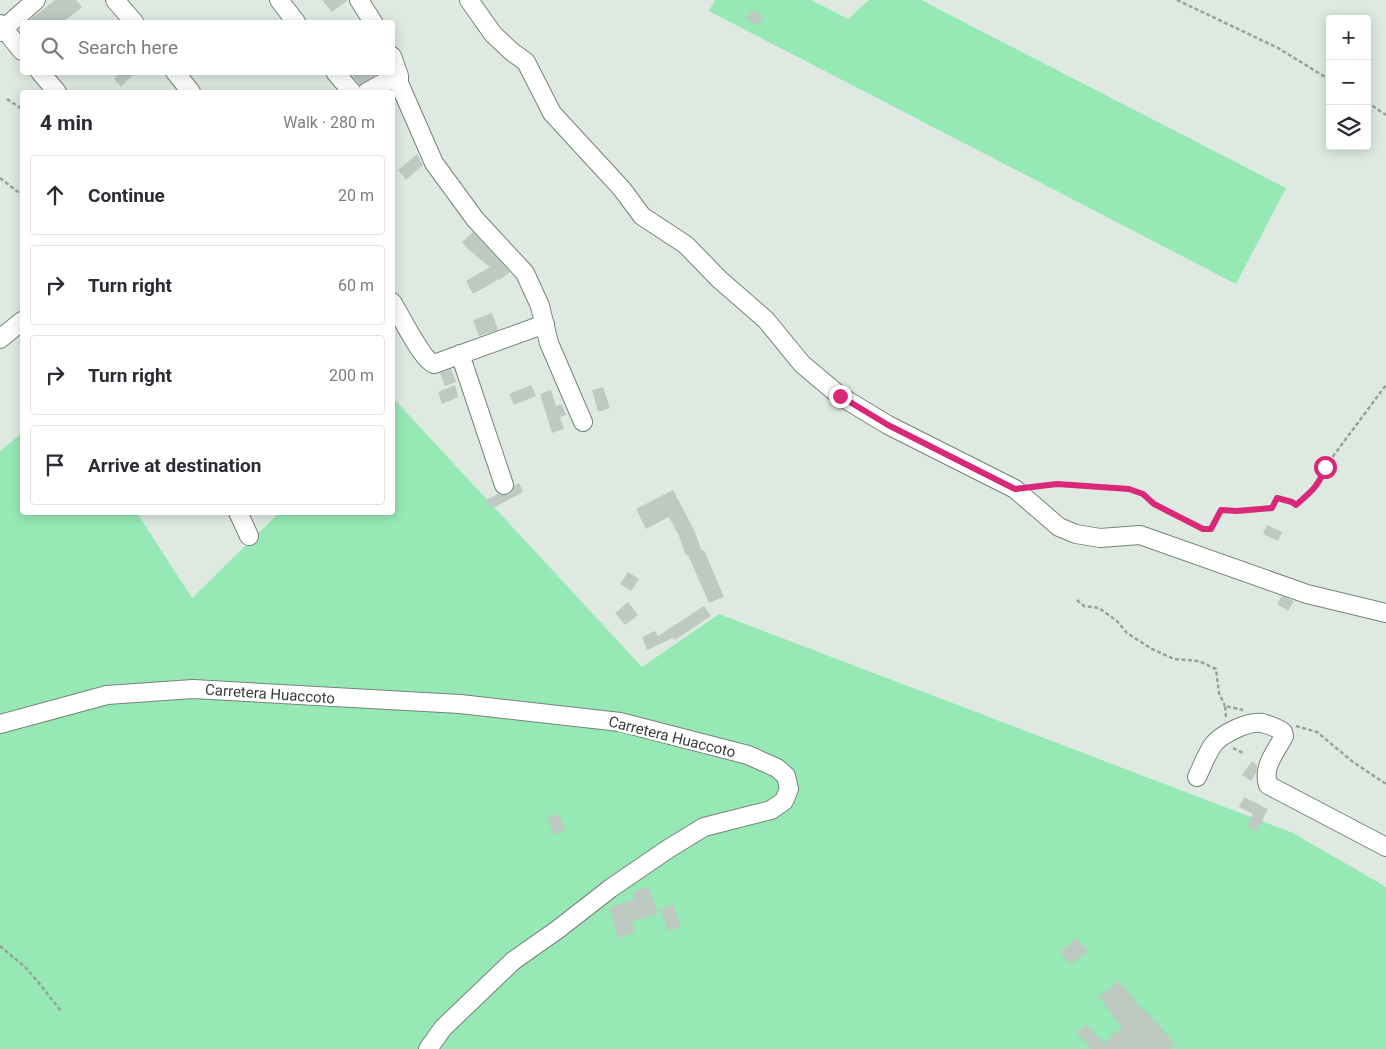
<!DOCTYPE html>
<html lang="en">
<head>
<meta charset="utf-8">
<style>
	body { margin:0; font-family:Roboto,sans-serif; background:#f2f2f3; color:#2b2b33 }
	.controls { position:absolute; right:15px; top:15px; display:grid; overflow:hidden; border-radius:5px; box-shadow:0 2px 12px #0003 }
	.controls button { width:45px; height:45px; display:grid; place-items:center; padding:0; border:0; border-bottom:1px solid #e1e1e2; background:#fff; color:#2b2b33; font:25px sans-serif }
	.stop { position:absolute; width:15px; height:15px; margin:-11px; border:4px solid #db2777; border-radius:50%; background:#fff }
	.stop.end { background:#db2777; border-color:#fff; box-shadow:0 1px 5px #0008 }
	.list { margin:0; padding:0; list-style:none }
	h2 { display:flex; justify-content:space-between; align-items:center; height:65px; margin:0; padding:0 20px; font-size:21px }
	h2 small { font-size:16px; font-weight:400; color:#7c7c81 }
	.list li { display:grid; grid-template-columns:32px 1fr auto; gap:15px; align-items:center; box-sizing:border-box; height:80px; margin:0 10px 10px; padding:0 10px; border:1px solid #e1e1e2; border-radius:5px }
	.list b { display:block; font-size:19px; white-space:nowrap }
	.list em { font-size:16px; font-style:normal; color:#7c7c81 }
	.icon { flex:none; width:28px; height:28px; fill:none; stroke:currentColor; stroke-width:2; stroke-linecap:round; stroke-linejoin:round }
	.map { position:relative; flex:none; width:1386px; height:1049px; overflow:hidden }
	.search { position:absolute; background:#fff; box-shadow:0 2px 12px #0003; left:20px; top:20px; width:375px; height:55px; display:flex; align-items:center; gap:12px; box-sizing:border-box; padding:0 18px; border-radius:5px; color:#7c7c81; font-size:19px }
	.panel { position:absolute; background:#fff; box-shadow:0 2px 12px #0003; left:20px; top:90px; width:375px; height:425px; border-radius:5px }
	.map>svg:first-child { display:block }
</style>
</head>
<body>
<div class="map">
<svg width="1386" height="1049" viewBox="0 0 1386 1049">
	<rect width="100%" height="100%" fill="#deeae1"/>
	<g fill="#96e9b5">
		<path d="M715 0H811L848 19 869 0H921L1286 188 1236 284 709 11Z"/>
		<path d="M394 399 642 667 719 614 1293 833 1386 887V1049H0V451L22 433V512L137 513 192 598 279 513 392 512V400Z"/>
	</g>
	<g fill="#bdc9c1">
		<path d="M55 0H76L82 7 63 22H27Z"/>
		<path d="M322 0H348L332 12Z"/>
		<path d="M751 10 763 16 759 25 747 20Z"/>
		<path d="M120 72H136L121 87 114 79Z"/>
		<path d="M350 72H381L360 85Z"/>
		<path d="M417 154 423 165 406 180 398 170Z"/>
		<path d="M473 232 510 272 500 280 499 279 473 294 466 281 490 267 469 250 462 242Z"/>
		<path d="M492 313 498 330 479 336 473 320Z"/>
		<path d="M451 369 456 382 445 386 440 373Z"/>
		<path d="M455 385 458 397 442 404 438 392Z"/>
		<path d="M531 385 536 396 514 405 509 394Z"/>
		<path d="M603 387 610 408 598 412 592 390Z"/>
		<path d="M551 390 556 406 562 404 566 415 560 417 564 429 552 433 540 394Z"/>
		<path d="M519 483 523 492 491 509 486 500 498 494 508 495 512 492 514 486Z"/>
		<path d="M673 490 694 530 702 551 704 550 724 597 709 603 688 555 686 556 679 536 669 517 646 529 636 509Z"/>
		<path d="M1267 525 1282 532 1278 541 1263 534Z"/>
		<path d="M628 572 639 579 631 591 620 584Z"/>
		<path d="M1282 596 1294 601 1288 611 1277 604Z"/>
		<path d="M628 602 638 615 625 625 615 613Z"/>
		<path d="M704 606 711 616 675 640 673 638 647 650 642 637 655 631 658 636Z"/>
		<path d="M1252 761 1257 765 1256 773 1251 781 1242 775Z"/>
		<path d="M1244 797 1268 809 1257 831 1247 826 1253 814 1239 807Z"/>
		<path d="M559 814 565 831 553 835 548 818Z"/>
		<path d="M649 887 658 914 632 921 635 932 618 938 609 908 635 899 633 892Z"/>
		<path d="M673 904 681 927 668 931 660 909Z"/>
		<path d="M1076 938 1088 951 1071 965 1060 952Z"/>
		<path d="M1119 981 1142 1010 1144 1009 1175 1044 1169 1049H1092L1076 1033 1086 1024 1104 1043 1122 1027 1099 997Z"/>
	</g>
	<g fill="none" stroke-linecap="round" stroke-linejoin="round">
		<defs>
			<g id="minor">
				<path d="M115 0 134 22"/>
				<path d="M279 0 296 22"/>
				<path d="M359 0 373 22"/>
				<path d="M469 0 493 34 511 51 526 62 552 113 622 189 642 216 686 245 719 279 766 320 802 364 840 396 888 425 1015 489 1059 527 1076 534 1100 538 1140 535 1307 594 1386 613"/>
				<path d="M0 24 22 51"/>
				<path d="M0 32 36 0"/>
				<path d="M392 56 399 76V83"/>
				<path d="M40 72 57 92"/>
				<path d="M175 72 191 92"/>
				<path d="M335 72 352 92"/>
				<path d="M367 92 389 80H392L399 83 434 163 475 219 525 273 540 306 549 343 583 422"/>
				<path d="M392 302C400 314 422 360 434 364L545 324"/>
				<path d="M0 339 22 321"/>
				<path d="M460 354 504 485"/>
				<path d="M238 512 249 536"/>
				<path d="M0 724 107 695 193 689 460 704 620 722 748 755 777 768 786 776 789 789 784 801 771 810 704 827 668 849 611 888 557 930 513 961 443 1028 428 1049"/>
				<path d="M1197 777C1202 767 1206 755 1213 745 1221 734 1248 721 1262 723 1269 725 1278 728 1283 732L1284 736C1276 752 1262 766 1268 785L1386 847"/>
			</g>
		</defs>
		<use href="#minor" stroke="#77827a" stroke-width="20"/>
		<g stroke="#98a19a" stroke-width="2.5" stroke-dasharray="4 2.5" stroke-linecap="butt">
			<path d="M1177 0 1278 48 1330 80"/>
			<path d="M7 99 22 109"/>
			<path d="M1367 102 1386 115"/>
			<path d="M0 178 22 195"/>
			<path d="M1036 487 1057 484 1129 489 1143 495 1153 504 1203 529H1211L1221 510 1237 511 1272 507 1277 498 1292 502 1296 505C1311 492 1319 486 1325 467L1386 385"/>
			<path d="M1077 600 1084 606 1099 608 1117 621 1127 633 1152 649 1174 659 1199 661 1216 669 1219 693 1225 706"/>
			<path d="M1226 717 1225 706 1243 710"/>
			<path d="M1296 726 1317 732 1353 762 1386 784"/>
			<path d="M1233 748 1243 753"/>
			<path d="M0 946 25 967 39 983 61 1011"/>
		</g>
		<use href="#minor" stroke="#fff" stroke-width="18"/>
	</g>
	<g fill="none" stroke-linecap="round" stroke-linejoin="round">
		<path stroke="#db2777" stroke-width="6" d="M840 396 888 425 1015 489 1057 484 1129 489 1143 494 1154 504 1203 529H1211L1221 510 1237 511 1272 508 1277 498 1292 502 1296 505C1311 492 1319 486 1325 467"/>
	</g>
	<g text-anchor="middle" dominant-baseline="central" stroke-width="5" stroke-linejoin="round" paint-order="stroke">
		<g font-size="15" fill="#383d3a" stroke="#fff">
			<text transform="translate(270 694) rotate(4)">Carretera Huaccoto</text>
			<text transform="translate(672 737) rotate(14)">Carretera Huaccoto</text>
		</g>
	</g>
</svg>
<div class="controls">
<button>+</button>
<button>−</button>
<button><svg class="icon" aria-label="layers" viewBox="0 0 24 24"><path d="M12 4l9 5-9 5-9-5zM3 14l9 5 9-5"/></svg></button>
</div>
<div class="stop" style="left:1325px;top:467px"></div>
<div class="stop end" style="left:840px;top:396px"></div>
<div class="search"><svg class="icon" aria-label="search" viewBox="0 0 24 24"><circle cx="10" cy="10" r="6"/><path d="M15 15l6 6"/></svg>Search here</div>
<section class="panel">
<h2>4 min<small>Walk · 280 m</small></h2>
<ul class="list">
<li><svg class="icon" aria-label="ahead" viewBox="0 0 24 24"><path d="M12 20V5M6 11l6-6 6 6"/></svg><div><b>Continue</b></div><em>20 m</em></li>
<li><svg class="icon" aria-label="right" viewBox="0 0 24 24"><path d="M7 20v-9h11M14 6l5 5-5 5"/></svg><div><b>Turn right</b></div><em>60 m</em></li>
<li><svg class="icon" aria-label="right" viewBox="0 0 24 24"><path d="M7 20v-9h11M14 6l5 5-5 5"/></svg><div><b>Turn right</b></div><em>200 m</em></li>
<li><svg class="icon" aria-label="arrive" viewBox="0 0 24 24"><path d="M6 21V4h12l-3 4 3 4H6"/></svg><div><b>Arrive at destination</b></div></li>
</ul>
</section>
</div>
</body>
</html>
